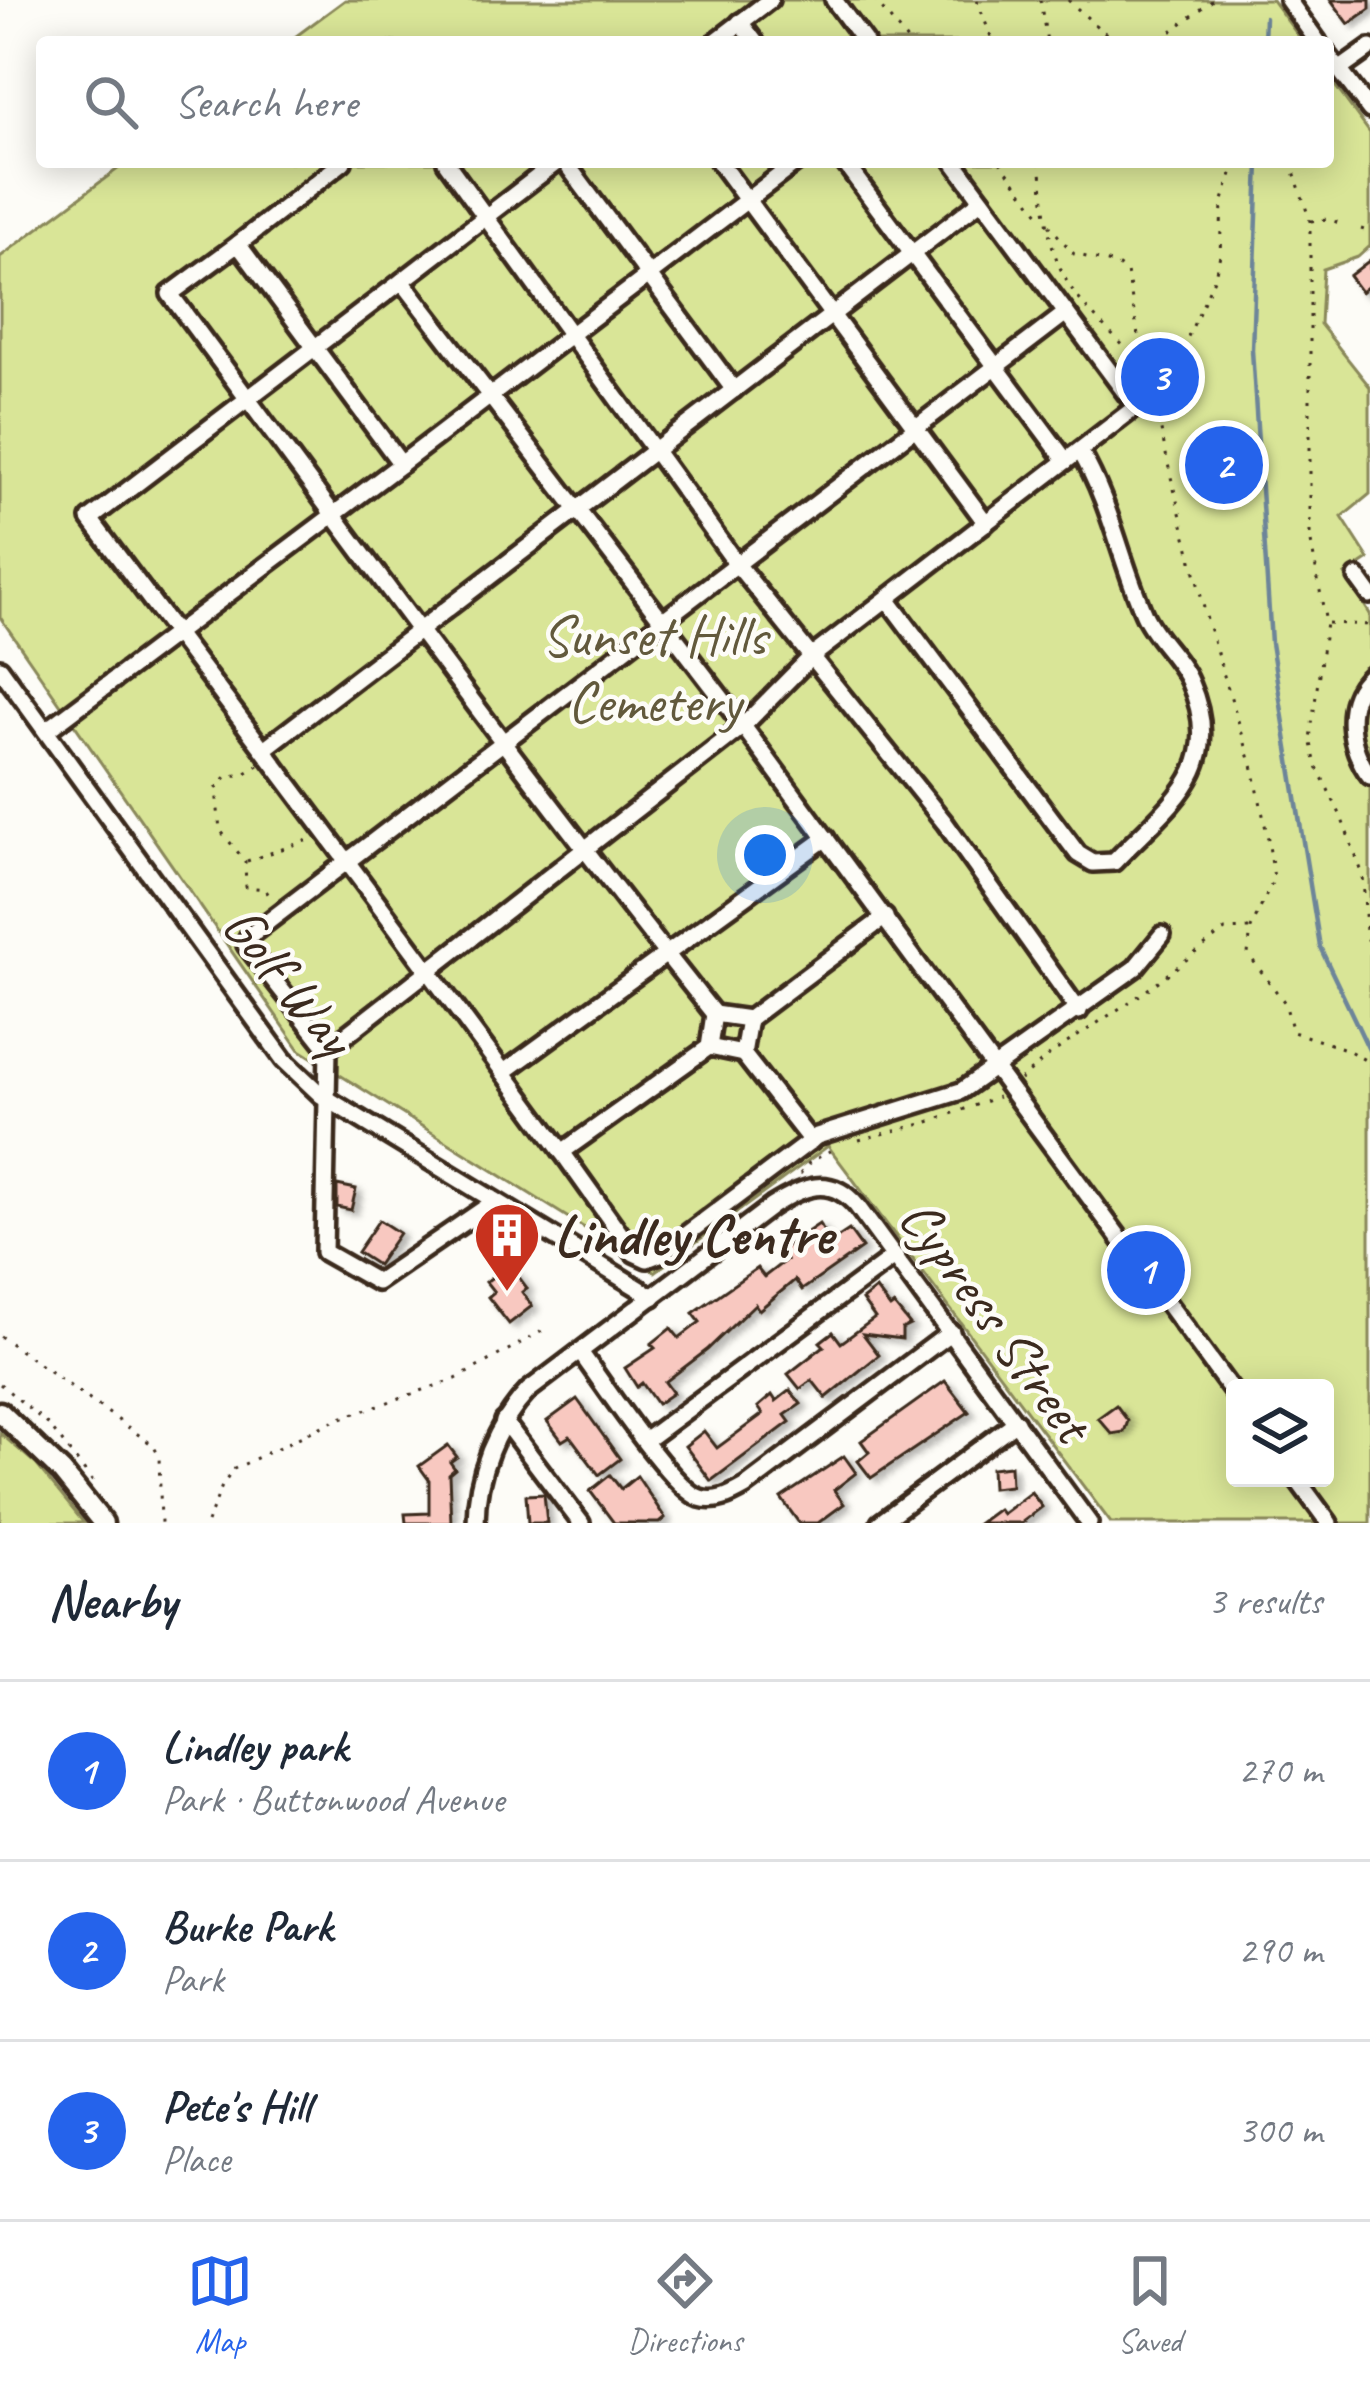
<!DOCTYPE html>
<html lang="en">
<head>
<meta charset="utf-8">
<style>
	body { margin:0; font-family:Caveat,sans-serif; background:#f6f6f7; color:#1f2937 }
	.controls { position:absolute; right:36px; bottom:36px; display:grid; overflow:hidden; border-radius:12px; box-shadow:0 6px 30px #0003 }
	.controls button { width:108px; height:108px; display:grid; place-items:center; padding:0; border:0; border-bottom:3px solid #e0e1e3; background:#fff; color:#1f2937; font:60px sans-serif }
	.you { position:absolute; left:765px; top:855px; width:42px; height:42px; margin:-30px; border:9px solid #fff; border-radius:50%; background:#1a73e8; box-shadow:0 0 0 18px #1a73e833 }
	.badge { display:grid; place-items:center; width:78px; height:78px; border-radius:50%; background:#2563eb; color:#fff; font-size:39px; font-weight:700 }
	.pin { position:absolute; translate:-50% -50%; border:6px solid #fff; box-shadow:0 3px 12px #0006 }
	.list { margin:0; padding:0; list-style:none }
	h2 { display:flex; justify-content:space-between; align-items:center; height:156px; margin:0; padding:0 48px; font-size:51px }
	h2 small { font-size:39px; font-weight:400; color:#747a83 }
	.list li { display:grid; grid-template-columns:78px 1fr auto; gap:36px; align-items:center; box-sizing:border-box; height:180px; padding:0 48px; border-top:3px solid #e0e1e3 }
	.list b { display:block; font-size:45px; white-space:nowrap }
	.list p { margin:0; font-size:39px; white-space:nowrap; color:#747a83 }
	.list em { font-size:39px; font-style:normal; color:#747a83 }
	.icon { flex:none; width:66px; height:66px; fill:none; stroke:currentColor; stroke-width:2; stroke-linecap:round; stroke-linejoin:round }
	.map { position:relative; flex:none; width:1370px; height:1523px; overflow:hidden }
	.search { position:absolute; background:#fff; box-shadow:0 6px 30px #0003; left:36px; right:36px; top:36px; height:132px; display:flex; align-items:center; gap:30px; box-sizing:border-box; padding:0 42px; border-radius:12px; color:#747a83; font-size:45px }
	.sheet { height:696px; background:#fff }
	nav { display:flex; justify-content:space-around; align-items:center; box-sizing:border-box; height:168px; border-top:3px solid #e0e1e3; background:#fff; font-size:33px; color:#747a83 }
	nav a { display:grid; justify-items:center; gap:6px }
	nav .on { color:#2563eb }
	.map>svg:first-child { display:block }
</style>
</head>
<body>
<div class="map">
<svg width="1370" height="1523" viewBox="0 0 1370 1523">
	<defs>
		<filter id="shadow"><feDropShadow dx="6" dy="4" stdDeviation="3" flood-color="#0004"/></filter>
	</defs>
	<rect width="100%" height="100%" fill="#fdfcf7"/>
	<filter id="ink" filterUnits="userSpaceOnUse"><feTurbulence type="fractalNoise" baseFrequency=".00833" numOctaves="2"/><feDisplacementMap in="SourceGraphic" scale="24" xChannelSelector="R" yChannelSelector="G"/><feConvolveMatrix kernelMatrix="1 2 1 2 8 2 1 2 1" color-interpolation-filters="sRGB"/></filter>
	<g filter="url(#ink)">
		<g fill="#d9e597" stroke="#8a885a" stroke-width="3" fill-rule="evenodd">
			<path d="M345 0H1272L1303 42H288Z"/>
			<path d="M1328 76 1370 133V246L1358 257 1323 269 1320 324 1370 387V494L1342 517 1369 559 1345 575 1370 614V1523H1111L828 1146 655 1272 300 1050 0 617V257L127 162H1328ZM1235 1388H1325V1478H1235Z"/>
			<path d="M0 1433 36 1464 84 1523H0Z"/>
		</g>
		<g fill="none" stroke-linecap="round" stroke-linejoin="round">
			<g stroke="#6d8599" stroke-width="4.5">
				<path d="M1264 42 1265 17"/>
				<path d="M1259 162 1252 350 1271 643 1320 947 1370 1052"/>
			</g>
		</g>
		<g fill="#f8c8c0" stroke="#3b2a1e" stroke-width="3" filter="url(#shadow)">
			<path d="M1331 0H1370V9L1349 24Z"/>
			<path d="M1370 260V285L1361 292 1349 276Z"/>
			<path d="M337 1185 356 1189 351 1210 337 1207Z"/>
			<path d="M379 1220 399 1233 377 1265 357 1252Z"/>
			<path d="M819 1224 831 1242 849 1230 862 1248 802 1290 795 1280 759 1310 755 1304 707 1350 665 1382 673 1393 657 1404 642 1383 637 1387 625 1368 655 1348 651 1344 671 1328 679 1338 700 1322 693 1313 757 1268 764 1277 786 1260 779 1251Z"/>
			<path d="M509 1264 527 1288 522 1292 532 1306 509 1324 488 1297 494 1292 486 1282Z"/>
			<path d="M876 1289 890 1308 894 1305 910 1325 902 1329V1339L863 1334 879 1355 826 1398 812 1380 800 1389 788 1374 824 1346 820 1342 833 1332 841 1343 875 1318 862 1300Z"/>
			<path d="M945 1381 969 1412 871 1478 858 1461 869 1452 861 1441Z"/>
			<path d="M790 1390 801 1404 785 1415 790 1422 711 1481 685 1446 704 1431 717 1448 763 1414 758 1407 772 1395 776 1401Z"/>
			<path d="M577 1399 620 1459 599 1475 570 1436 562 1441 547 1421Z"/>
			<path d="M1116 1405 1128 1421 1124 1432 1112 1434 1098 1418Z"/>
			<path d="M448 1445 457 1457 450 1462 455 1469 449 1474 451 1523H406L405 1514 429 1513V1480L419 1466Z"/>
			<path d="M844 1456 856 1473 834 1490 844 1504 818 1523H799L781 1498Z"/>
			<path d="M1010 1466 1011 1486 992 1488 991 1468Z"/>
			<path d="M610 1475 621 1489 637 1476 665 1518 659 1523H614L590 1491Z"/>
			<path d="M1031 1492 1042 1507 1021 1523H979L998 1509 1002 1514Z"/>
			<path d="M526 1495 544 1494 547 1523H528Z"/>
		</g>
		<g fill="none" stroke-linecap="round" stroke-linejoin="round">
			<defs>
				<g id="minor">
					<path d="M834 0 865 42"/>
					<path d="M1288 0 1318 42"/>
					<path d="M740 22 755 42"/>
					<path d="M715 42 770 0"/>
					<path d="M1328 55 1370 110"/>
					<path d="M1339 70 1370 48"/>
					<path d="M446 162 736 563 945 823 1079 1011"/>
					<path d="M557 162 402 281 743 726 811 657 1136 407 954 162"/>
					<path d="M565 162 734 390"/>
					<path d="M719 162 986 523"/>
					<path d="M844 162 1066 461"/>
					<path d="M238 244 343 162"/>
					<path d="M401 464 797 162"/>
					<path d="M1357 577 1370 595"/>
					<path d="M887 599 1078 854 1093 863 1114 862C1167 806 1228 770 1190 683 1180 658 1155 639 1144 614 1120 559 1111 504 1080 451"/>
					<path d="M0 668 284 1060 321 1095 653 1297"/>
					<path d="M1370 676C1341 701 1349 749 1370 776"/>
					<path d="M46 731C164 642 283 553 401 464L238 244 170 294C349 535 526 779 714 1014L709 1047 562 1152C407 939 248 730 90 519 193 440 297 360 402 281"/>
					<path d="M264 749 982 200"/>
					<path d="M749 1019 885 917"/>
					<path d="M709 1047 743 1054 749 1019 714 1014"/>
					<path d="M328 1049 743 726 1235 1395"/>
					<path d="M743 1054 811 1141"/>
					<path d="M504 1072 826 838"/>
					<path d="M562 1152 634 1253 647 1259 660 1254 817 1136 961 1091 1135 968 1162 935"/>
					<path d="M494 1202 377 1282 324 1252 328 1049 246 945 248 937 1066 313"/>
					<path d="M580 1352C601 1380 672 1489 700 1498 716 1503 731 1495 745 1487L951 1332"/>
					<path d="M504 1421 581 1523"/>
					<path d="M646 1440 895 1256"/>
					<path d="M1296 1478 1329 1523"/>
					<path d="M476 1523C476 1474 496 1425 529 1390L772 1206C802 1187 830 1174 857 1206L1089 1523"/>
					<path d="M880 1523 1016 1422"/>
				</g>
				<path id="major" d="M0 1412 62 1472 103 1523"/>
			</defs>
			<use href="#minor" stroke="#3b2a1e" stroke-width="24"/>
			<use href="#major" stroke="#3b2a1e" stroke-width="27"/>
			<g stroke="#3b2a1e" stroke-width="3" stroke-dasharray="3 9" stroke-linecap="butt">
				<path d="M875 0 908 42"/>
				<path d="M977 0 993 42"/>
				<path d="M1040 0 1047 42"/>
				<path d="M1068 0 1102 31 1121 42"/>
				<path d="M1150 42 1172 31 1213 0"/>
				<path d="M1000 162 1043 218"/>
				<path d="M1040 162C1044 200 1046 239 1063 274 1079 308 1125 346 1152 373L1187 339 1214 279 1220 255 1222 203 1236 162"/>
				<path d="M1291 162 1310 221V537L1326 623 1310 739 1316 765 1340 814 1363 875 1366 932 1370 946"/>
				<path d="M1311 221 1327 219 1343 224"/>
				<path d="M1049 225 1074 254 1116 264 1127 272 1142 358"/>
				<path d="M1361 229 1370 232"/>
				<path d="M1152 373 1161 389 1159 421 1170 473 1208 624 1254 772 1268 839 1274 878 1251 929 1248 954 1285 1003 1293 1032 1346 1049 1370 1063"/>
				<path d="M1328 623 1370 625"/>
				<path d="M259 765 244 774 226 777 216 789 220 830 245 861 246 887 265 889 273 901"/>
				<path d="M247 861 311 839"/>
				<path d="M1020 1080 1052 1053 1143 993 1225 930 1249 929"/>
				<path d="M859 1140 926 1123 998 1097"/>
				<path d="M800 1174 809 1163 838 1146"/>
				<path d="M0 1336 153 1445 159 1456 161 1523"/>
				<path d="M0 1384 49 1425 97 1487"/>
				<path d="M207 1523 222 1486 234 1469 335 1420 456 1379 544 1330"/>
			</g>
			<use href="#minor" stroke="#fdfcf7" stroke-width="15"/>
			<use href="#major" stroke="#fdfcf7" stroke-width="18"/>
		</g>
	</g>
	<defs>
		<symbol id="building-pin" viewBox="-11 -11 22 30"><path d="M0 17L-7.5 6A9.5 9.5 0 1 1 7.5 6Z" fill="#c8321e" stroke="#fdfcf7"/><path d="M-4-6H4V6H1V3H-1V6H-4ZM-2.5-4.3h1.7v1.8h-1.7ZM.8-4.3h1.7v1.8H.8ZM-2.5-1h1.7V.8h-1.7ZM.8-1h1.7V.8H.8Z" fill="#fff"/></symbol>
	</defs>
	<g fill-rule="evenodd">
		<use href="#building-pin" x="469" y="1197" width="76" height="104"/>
	</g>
	<g text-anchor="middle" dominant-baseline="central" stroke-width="9" stroke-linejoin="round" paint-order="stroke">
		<g font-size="57" fill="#62593c" stroke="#fdfcf7">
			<text x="654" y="636">Sunset Hills<tspan x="654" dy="66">Cemetery</tspan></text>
		</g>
		<g font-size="57" fill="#3b2a1e" stroke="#fdfcf7">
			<text transform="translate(289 980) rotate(51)">Golf Way</text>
			<text transform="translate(996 1320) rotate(54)">Cypress Street</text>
		</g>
		<g font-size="57" font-weight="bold" fill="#3b2a1e" stroke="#fdfcf7" text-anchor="start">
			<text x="554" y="1235">Lindley Centre</text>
		</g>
	</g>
</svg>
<div class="controls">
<button><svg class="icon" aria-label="layers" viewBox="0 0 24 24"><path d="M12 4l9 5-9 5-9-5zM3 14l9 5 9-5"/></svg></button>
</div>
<div class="you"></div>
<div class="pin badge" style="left:1146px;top:1270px">1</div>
<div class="pin badge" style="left:1224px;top:465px">2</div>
<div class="pin badge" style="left:1160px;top:377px">3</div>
<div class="search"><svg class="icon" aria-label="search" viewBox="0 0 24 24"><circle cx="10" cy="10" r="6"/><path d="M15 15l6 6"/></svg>Search here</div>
</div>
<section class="sheet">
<h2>Nearby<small>3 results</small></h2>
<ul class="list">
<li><span class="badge">1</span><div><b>Lindley park</b><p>Park · Buttonwood Avenue</p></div><em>270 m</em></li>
<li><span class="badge">2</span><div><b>Burke Park</b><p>Park</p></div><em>290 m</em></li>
<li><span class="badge">3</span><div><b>Pete's Hill</b><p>Place</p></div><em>300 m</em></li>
</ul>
</section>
<nav>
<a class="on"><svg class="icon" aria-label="map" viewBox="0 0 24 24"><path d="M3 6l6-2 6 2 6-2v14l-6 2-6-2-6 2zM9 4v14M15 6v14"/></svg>Map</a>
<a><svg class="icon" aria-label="directions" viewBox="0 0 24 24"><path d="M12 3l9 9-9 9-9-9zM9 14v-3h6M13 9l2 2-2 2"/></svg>Directions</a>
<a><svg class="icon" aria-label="saved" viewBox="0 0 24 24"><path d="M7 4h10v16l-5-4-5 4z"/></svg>Saved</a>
</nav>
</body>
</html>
